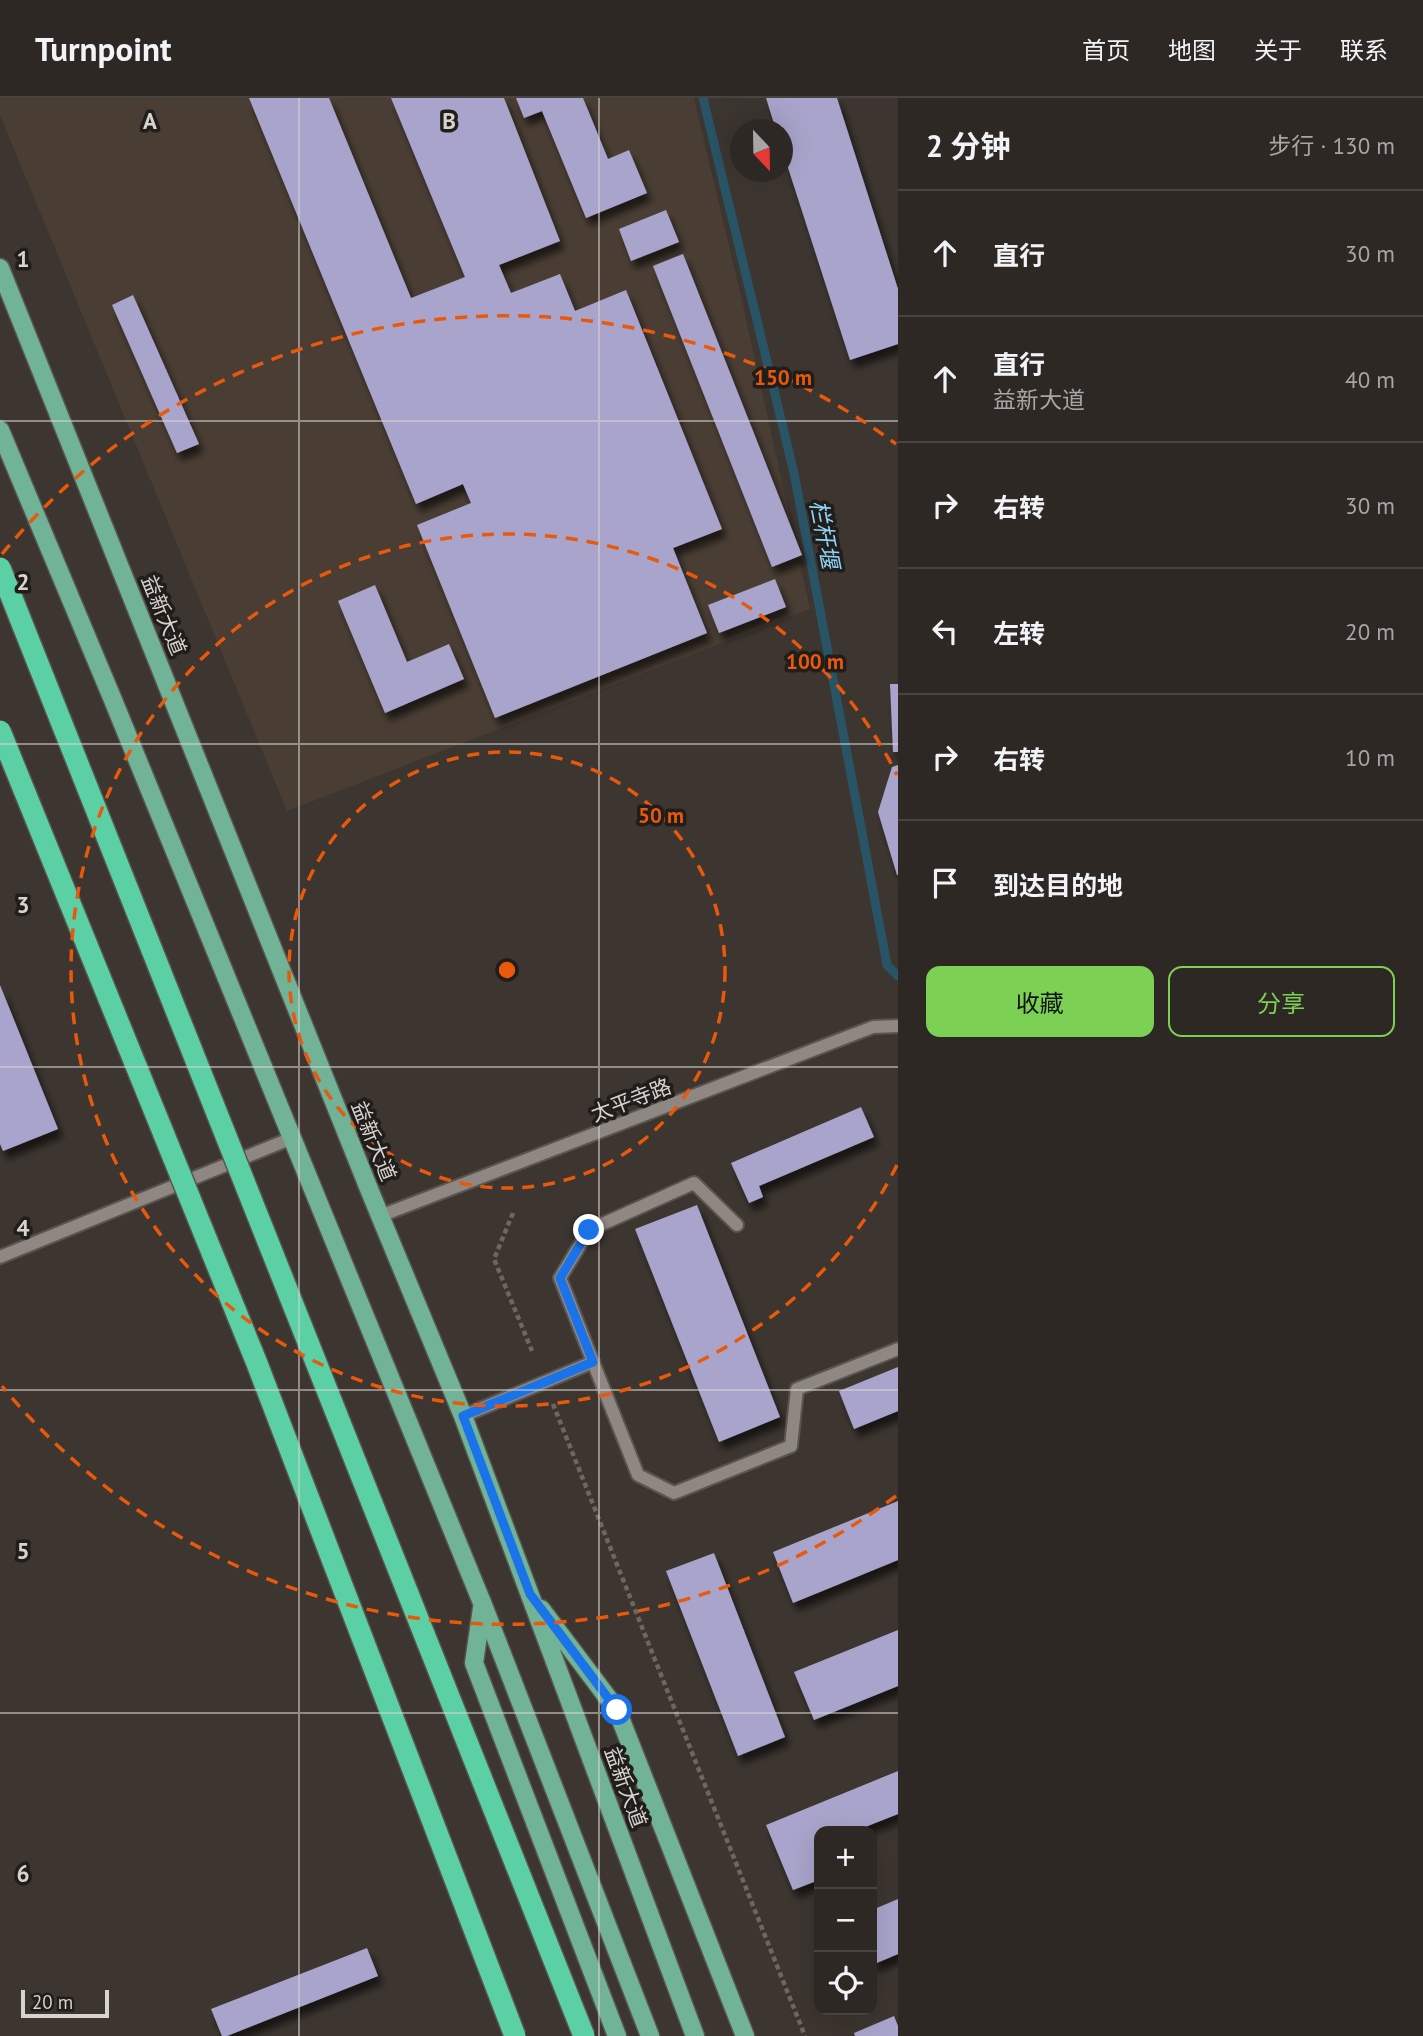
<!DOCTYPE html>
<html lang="zh">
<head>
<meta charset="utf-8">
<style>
	body { margin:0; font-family:"PT Sans","Noto Sans SC",sans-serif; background:#35302c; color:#f1f3f6 }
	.controls { position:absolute; right:21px; bottom:21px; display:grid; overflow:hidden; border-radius:14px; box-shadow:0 7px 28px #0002 }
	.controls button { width:63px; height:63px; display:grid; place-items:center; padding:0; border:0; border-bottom:2px solid #484441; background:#2d2824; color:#f1f3f6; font:35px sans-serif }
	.compass { position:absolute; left:730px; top:21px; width:63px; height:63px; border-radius:50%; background:#2d2824; box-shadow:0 7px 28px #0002; rotate:158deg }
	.scale { position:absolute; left:21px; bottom:18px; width:88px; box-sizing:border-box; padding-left:7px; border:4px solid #d7d3cf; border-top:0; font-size:19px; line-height:24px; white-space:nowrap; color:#d7d3cf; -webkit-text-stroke:5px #211d1b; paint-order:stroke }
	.stop { position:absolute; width:21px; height:21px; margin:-16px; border:5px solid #1a73e8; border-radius:50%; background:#fff }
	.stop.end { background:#1a73e8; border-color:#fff; box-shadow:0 2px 7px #0008 }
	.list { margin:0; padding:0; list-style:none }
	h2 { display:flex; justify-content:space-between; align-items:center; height:91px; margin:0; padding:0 28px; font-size:30px }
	h2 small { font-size:23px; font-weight:400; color:#a7a6a6 }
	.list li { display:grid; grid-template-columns:46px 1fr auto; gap:21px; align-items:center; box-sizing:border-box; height:126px; padding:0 28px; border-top:2px solid #484441 }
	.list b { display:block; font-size:26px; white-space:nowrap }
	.list p { margin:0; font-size:23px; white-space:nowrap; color:#a7a6a6 }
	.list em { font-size:23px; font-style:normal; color:#a7a6a6 }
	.actions { display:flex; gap:14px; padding:21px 28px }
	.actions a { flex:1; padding:16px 0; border:2px solid #7cd155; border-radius:14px; text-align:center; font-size:24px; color:#7cd155 }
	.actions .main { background:#7cd155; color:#111 }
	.icon { flex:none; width:38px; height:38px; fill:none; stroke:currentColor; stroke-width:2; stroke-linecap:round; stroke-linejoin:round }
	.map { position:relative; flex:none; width:898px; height:1938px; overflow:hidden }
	header { display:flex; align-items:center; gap:42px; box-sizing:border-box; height:98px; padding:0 35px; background:#2d2824; border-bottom:2px solid #484441 }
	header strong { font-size:33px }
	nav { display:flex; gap:38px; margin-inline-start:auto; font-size:24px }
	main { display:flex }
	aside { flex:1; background:#2d2824 }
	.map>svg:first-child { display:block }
</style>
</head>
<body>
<header>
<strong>Turnpoint</strong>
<nav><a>首页</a><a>地图</a><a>关于</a><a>联系</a></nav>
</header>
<main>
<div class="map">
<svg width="898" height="1938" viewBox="0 0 898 1938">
	<defs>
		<filter id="shadow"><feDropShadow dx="4.5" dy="8" stdDeviation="3.5" flood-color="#0009"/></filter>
	</defs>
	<rect width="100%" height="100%" fill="#3c3530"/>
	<path fill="#4a3e34" d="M0 0H694L742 203 810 511 287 713 0 17Z"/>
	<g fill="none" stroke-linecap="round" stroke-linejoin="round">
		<path stroke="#295466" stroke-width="9" d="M703 0 794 375 887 867 898 878"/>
	</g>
	<g fill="#a9a4cb" filter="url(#shadow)">
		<path d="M249 0H329L411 200 465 179 391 0H504L560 143 499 167 511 195 560 176 575 213 626 192 722 431 673 450 707 535 495 620 417 427 471 405 463 386 416 406Z"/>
		<path d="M516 0H583L608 61 629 52 647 95 586 120 542 13 524 20Z"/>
		<path d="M766 0H837L898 191V246L850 262 782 51V32H776Z"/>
		<path d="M666 112 679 144 631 163 619 131Z"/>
		<path d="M683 156 802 457 772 469 653 168Z"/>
		<path d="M133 197 199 346 177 355 112 207Z"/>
		<path d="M775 481 786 509 719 535 708 507Z"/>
		<path d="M375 487 407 564 449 546 464 581 385 615 338 503Z"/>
		<path d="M890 586H898V654H893Z"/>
		<path d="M898 667V777H897L878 714 892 669Z"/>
		<path d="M0 887 58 1031 3 1053 0 1046Z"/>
		<path d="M861 1009 874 1039 759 1088 763 1099 749 1105 731 1065Z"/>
		<path d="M697 1107 780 1319 719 1344 635 1131Z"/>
		<path d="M898 1269V1313L854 1331 839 1293Z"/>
		<path d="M898 1403V1462L793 1505 773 1454Z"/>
		<path d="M714 1455 785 1639 738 1658 666 1473Z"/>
		<path d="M898 1532V1588L814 1622 794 1574Z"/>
		<path d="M898 1673V1716L855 1733H819V1782L793 1792 766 1727Z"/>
		<path d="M898 1801V1856L872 1867V1812Z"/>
		<path d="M367 1850 378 1878 227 1938H222L211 1911Z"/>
		<path d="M894 1918 898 1928V1938H855L854 1935Z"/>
	</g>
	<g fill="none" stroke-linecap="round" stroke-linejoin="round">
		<defs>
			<g id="minor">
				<path d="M380 1118 873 929 898 928"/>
				<path d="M0 1159 292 1040"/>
				<path d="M593 1264 638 1377 674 1395 791 1348 797 1291 898 1251"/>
				<path d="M463 1318 593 1264 560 1180 589 1132 694 1085 737 1127"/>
			</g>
			<g id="major">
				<path d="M0 170 371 1096 463 1318 695 1938"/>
				<path d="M0 332 113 602 483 1507 650 1938"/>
				<path d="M482 1510 474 1565 617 1938"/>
				<path d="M541 1511 617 1612 745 1938"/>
			</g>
		</defs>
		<use href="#minor" stroke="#59544f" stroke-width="16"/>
		<use href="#major" stroke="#59544f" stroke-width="21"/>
		<g stroke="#6d6762" stroke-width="4.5" stroke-dasharray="5 3.5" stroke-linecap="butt">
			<path d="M513 1115 494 1161 532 1253"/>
			<path d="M553 1306 805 1938"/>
		</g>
		<use href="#minor" stroke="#8f8781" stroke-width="12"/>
		<use href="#major" stroke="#70b397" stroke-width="18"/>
		<defs>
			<g id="highway-bridge">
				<path d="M0 470 584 1938"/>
				<path d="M0 633 256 1263 515 1938"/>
			</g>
		</defs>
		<use href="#highway-bridge" stroke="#59544f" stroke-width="24" stroke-linecap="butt"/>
		<use href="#highway-bridge" stroke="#5cd0a5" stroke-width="21"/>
	</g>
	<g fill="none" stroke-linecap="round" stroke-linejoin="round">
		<path stroke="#1a73e8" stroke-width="9" d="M589 1132 560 1180 593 1264 463 1318 530 1496 617 1612"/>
	</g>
	<path fill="none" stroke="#d7d3cf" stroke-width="2" stroke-opacity="0.55" d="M299 0V1938M599 0V1938M0 323H898M0 646H898M0 969H898M0 1292H898M0 1615H898"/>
	<g fill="none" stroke="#e8590c" stroke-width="3.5" stroke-dasharray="12 9">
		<circle cx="507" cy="872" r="218"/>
		<path d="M897 1067A436 436 0 1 1 897 677"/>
		<path d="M896 1398A654 654 0 0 1 2 1288M2 456A654 654 0 0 1 896 346"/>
	</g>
	<g text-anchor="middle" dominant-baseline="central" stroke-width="7" stroke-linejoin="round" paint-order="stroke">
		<g font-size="21" fill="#d7d3cf" stroke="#211d1b">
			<text transform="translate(164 517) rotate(68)">益新大道</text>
			<text transform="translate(631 1002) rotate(-21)">太平寺路</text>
			<text transform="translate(374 1043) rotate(68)">益新大道</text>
			<text transform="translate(626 1689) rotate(70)">益新大道</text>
		</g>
		<g font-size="23" font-style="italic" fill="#8dd6f7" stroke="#211d1b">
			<text transform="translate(825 436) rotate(79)">栏杆堰</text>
		</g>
	</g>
	<g font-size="23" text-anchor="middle" font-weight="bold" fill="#d7d3cf" stroke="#211d1b" stroke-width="7" stroke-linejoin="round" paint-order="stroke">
		<text x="150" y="31">A</text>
		<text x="449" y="31">B</text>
		<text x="23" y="169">1</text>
		<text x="23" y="492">2</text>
		<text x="23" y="815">3</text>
		<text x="23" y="1138">4</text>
		<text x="23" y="1461">5</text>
		<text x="23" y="1784">6</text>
	</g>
	<circle cx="507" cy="872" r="10" fill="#e8590c" stroke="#211d1b" stroke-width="3.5"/>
	<g font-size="21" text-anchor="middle" font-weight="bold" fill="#e8590c" stroke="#211d1b" stroke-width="7" stroke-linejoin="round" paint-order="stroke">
		<text x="783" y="287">150 m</text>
		<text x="815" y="571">100 m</text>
		<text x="661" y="725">50 m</text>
	</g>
</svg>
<div class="controls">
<button>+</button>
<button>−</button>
<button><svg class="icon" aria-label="locate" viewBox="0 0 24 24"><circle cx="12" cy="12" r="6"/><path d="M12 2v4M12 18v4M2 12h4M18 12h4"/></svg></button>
</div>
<svg class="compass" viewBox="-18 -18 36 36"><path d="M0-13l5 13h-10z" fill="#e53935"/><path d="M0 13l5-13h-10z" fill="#a7a6a6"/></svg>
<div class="scale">20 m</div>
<div class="stop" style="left:617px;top:1612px"></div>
<div class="stop end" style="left:589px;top:1132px"></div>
</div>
<aside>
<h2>2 分钟<small>步行 · 130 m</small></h2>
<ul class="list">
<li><svg class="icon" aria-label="ahead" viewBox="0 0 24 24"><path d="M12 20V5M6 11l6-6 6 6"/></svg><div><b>直行</b></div><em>30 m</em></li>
<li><svg class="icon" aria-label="ahead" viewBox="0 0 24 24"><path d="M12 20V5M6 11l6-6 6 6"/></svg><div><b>直行</b><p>益新大道</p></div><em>40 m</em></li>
<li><svg class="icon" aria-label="right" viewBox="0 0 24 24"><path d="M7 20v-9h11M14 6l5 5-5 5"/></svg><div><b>右转</b></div><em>30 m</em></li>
<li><svg class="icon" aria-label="left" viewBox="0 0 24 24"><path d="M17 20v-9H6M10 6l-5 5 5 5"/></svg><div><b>左转</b></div><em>20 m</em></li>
<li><svg class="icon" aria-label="right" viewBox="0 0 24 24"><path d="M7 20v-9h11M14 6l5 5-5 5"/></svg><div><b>右转</b></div><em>10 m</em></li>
<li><svg class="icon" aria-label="arrive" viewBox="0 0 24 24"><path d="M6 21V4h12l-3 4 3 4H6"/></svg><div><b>到达目的地</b></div></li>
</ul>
<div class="actions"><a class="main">收藏</a><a>分享</a></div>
</aside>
</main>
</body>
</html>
